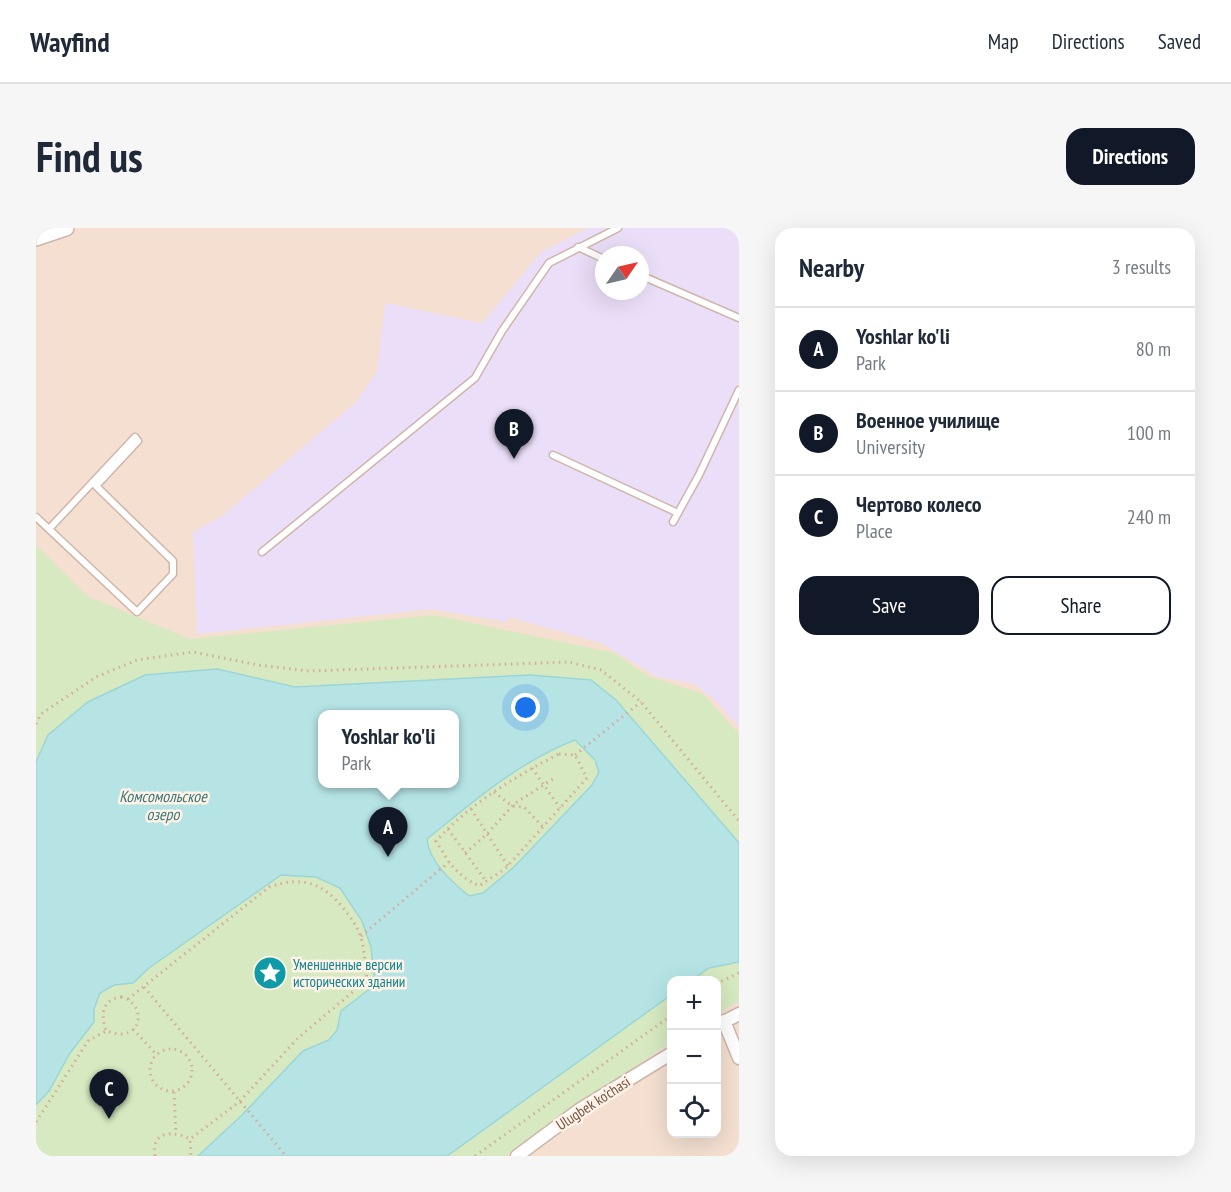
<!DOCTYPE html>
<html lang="en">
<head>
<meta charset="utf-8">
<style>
	body { margin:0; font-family:"PT Sans Narrow",sans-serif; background:#f6f6f7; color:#1f2937 }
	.controls { position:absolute; right:18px; bottom:18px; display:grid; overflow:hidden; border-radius:12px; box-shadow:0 6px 24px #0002 }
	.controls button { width:54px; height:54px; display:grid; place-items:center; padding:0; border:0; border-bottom:2px solid #e0e1e3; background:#fff; color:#1f2937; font:30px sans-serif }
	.compass { position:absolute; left:559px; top:18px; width:54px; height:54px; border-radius:50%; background:#fff; box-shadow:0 6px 24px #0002; rotate:56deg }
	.you { position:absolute; left:490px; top:480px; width:21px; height:21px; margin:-15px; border:4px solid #fff; border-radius:50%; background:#1a73e8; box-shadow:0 0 0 9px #1a73e833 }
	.badge { display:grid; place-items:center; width:39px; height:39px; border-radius:50%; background:#111827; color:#fff; font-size:20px; font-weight:700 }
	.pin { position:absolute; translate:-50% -50px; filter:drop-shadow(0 2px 3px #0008) }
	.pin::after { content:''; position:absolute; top:32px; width:21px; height:18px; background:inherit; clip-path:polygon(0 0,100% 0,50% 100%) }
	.popup { position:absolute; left:282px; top:482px; width:141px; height:78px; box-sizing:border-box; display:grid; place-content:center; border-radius:12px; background:#fff; filter:drop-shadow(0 2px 4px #0005); font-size:20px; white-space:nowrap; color:#747a83 }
	.popup b { font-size:22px; color:#1f2937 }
	.popup::after { content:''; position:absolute; left:50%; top:100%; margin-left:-12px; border:12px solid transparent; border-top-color:#fff }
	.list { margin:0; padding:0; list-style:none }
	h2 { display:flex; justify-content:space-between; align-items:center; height:78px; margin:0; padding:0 24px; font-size:26px }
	h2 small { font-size:20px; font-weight:400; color:#747a83 }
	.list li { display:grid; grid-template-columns:39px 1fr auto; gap:18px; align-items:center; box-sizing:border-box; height:84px; padding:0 24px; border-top:2px solid #e0e1e3 }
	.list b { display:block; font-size:22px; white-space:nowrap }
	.list p { margin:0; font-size:20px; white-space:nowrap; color:#747a83 }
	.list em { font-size:20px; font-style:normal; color:#747a83 }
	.actions { display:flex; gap:12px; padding:18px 24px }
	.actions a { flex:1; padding:14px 0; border:2px solid #111827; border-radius:18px; text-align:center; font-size:21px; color:#111827 }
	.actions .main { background:#111827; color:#fff }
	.icon { flex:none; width:33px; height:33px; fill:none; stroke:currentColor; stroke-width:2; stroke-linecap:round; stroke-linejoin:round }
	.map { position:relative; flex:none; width:703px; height:928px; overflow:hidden; border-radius:18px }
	header { display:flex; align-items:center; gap:36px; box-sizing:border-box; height:84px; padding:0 30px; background:#fff; border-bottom:2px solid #e0e1e3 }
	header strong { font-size:28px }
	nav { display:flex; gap:33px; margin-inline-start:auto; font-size:21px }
	.intro { display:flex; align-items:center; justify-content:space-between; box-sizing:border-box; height:144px; padding:0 36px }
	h1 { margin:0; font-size:42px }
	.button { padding:15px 27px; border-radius:18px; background:#111827; color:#fff; font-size:21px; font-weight:700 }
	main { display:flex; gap:36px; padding:0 36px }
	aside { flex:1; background:#fff; border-radius:18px; box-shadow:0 6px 24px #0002 }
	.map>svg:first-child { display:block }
</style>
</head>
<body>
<header>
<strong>Wayfind</strong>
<nav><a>Map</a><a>Directions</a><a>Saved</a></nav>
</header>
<div class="intro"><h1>Find us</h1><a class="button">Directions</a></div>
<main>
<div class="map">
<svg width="703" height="928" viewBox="0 0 703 928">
	<rect width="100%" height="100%" fill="#fceee1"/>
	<path fill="#f4dfd0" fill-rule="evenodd" d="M0 0H703V928H0ZM568 27H604V63H568ZM286 486H418V556H286ZM636 752H680V906H636Z"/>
	<path fill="#ebdef8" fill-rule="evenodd" d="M552 0H703V499L679 472 659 456 620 448 565 415 473 389 471 394 395 381 161 406 157 304 186 288 321 173 341 143 349 75 446 95 505 24ZM568 27H604V63H568Z"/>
	<path fill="#d6e9c0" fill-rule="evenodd" d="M0 317 51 368 154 411 398 387 578 425 612 448 667 466 703 506V773L681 786 680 752H636L635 814 470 928H0ZM286 486H418V556H286Z"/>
	<path fill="#b6e4e5" stroke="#9cd5d7" stroke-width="1.5" fill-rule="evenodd" d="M181 441 259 459 494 447 555 452 580 472 703 615V734L673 740 656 752H636L635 767 411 928H162L206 887 267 823 293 812 301 802 305 783 339 757 335 719 326 693 304 660 280 649 245 647 113 740 97 755 78 757 64 765 58 781V794L34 825 13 863 0 877V534L12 507 52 474 109 447ZM286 486H418V556H286ZM539 512 559 532 563 544 556 557 478 639 447 665 433 668C416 654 393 634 391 611 437 574 482 534 539 512Z"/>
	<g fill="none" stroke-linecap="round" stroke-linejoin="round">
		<defs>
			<g id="service">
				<path d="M542 19 568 31"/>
				<path d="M604 47 703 90"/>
				<path d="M517 227 642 285"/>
				<path d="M0 289 101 384 137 346V333L60 258 102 213 99 209 13 301"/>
				<path d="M637 294 663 247 703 162"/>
				<path d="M226 324 439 150 466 103 513 35 582 0"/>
			</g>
			<g id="minor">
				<path d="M688 793 703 830"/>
				<path d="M680 798 703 786"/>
				<path d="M481 928 543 882 636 825"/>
			</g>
			<path id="tertiary" d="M0 10 30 0"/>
		</defs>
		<use href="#service" stroke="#cfb6ab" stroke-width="9"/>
		<use href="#minor" stroke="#cfb6ab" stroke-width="15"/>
		<use href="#tertiary" stroke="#cfb6ab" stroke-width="18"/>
		<g stroke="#d6ab9c" stroke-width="3" stroke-dasharray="1.5 4.5" stroke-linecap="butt">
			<path d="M0 496 5 486 60 449 101 432 157 424 222 437 273 443 533 434 565 442 605 474 703 593"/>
			<path d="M523 526 539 527 551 550 469 641 443 658C419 646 414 636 400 613 434 576 478 549 523 526Z"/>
			<path d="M539 527 605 474"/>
			<path d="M496 540 524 580"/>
			<path d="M458 564 476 578 488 579 507 599"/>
			<path d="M435 581 472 638"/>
			<path d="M412 601 450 653"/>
			<path d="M429 625 451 606 478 576 517 551"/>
			<path d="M325 708 413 634"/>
			<path d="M680 756 703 745"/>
			<path d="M108 759 250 928"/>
			<path d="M85 769C107 774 109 805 85 806 80 806 75 804 70 803 65 787 65 772 85 769Z"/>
			<path d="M92 771 233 659C266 648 286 654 308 681 315 690 322 699 325 710 329 723 329 738 331 752L262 810 203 874 154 911"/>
			<path d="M97 801 120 826"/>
			<circle cx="135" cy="842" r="21"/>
			<path d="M138 864 140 904"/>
			<path d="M0 894 52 813 70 803"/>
			<path d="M119 928C115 903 137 902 154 911L155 928"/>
			<path d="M439 928 636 787"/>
		</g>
		<use href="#service" stroke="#fff" stroke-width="6"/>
		<use href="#minor" stroke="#fff" stroke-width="12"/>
		<use href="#tertiary" stroke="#fff" stroke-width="15"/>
	</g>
	<defs>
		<symbol id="sight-disc" viewBox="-11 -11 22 22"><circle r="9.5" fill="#0f9aa8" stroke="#fff3e7"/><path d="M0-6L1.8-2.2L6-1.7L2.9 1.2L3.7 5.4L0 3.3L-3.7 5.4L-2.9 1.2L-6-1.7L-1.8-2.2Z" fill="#fff"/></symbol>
	</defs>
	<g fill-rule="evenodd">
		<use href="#sight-disc" x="215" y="726" width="38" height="38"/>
	</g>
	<g text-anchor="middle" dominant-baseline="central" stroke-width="5" stroke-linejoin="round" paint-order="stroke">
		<g font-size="15" fill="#0d838f" stroke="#fff3e7" text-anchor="start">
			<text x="257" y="736">Уменшенные версии<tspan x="257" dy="17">исторических здании</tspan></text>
		</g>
		<g font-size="15" fill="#735248" stroke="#fff3e7">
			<text transform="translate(557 875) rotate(-33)">Ulugbek ko'chasi</text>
		</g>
		<g font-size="16" font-style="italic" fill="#3c7679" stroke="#fff3e7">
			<text x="127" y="568">Комсомольское<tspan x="127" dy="18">озеро</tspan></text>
		</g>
	</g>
</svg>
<div class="controls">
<button>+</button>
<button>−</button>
<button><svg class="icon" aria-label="locate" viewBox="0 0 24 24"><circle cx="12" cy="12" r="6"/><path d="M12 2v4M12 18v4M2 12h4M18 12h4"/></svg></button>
</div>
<svg class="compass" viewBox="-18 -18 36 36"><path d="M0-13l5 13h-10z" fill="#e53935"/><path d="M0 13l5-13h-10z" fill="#747a83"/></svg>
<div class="you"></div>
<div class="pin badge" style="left:352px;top:629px">A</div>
<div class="popup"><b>Yoshlar ko'li</b>Park</div>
<div class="pin badge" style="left:478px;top:231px">B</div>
<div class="pin badge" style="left:73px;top:891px">C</div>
</div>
<aside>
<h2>Nearby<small>3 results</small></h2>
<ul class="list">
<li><span class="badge">A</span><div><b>Yoshlar ko'li</b><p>Park</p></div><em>80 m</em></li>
<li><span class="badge">B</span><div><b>Военное училище</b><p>University</p></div><em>100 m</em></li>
<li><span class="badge">C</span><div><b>Чертово колесо</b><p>Place</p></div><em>240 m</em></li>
</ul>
<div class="actions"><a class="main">Save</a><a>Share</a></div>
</aside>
</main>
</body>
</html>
